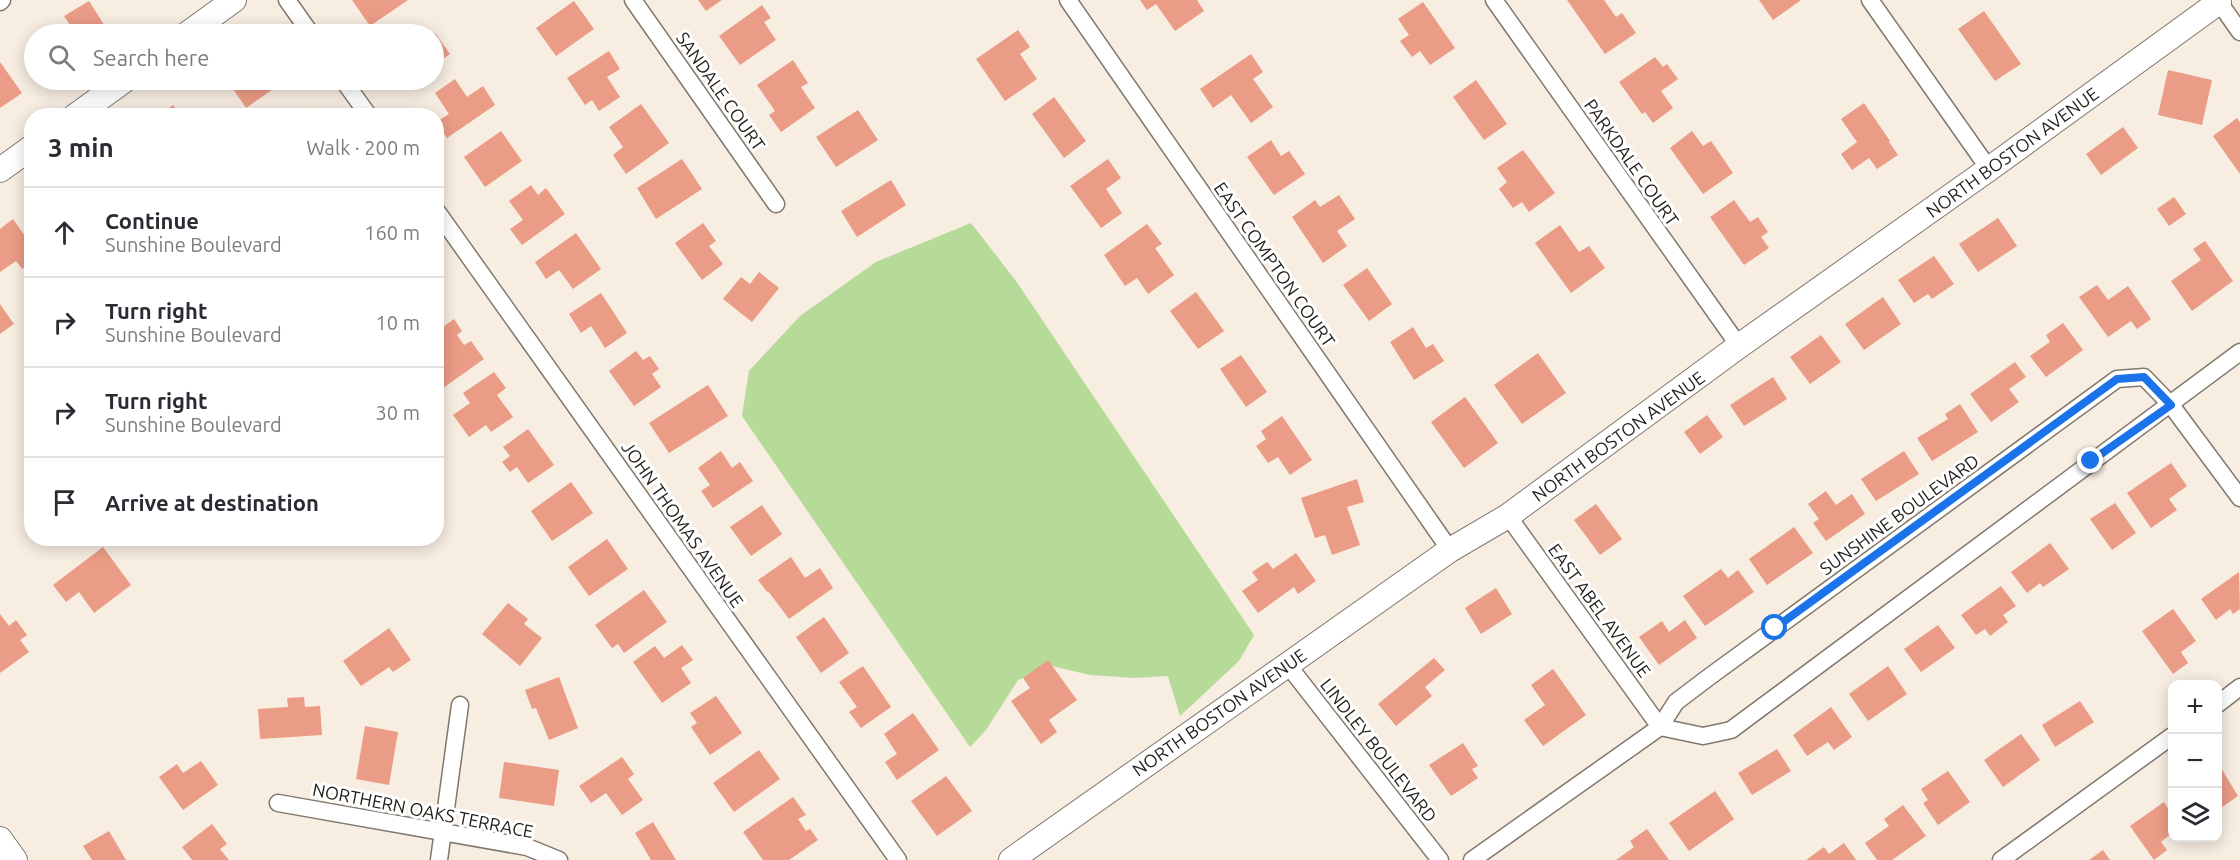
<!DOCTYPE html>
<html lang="en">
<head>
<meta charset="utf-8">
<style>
	body { margin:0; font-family:Ubuntu,sans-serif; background:#f2f2f3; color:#2b2b33 }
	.controls { position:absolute; right:18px; bottom:18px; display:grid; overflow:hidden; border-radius:12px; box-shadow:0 3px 15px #0003 }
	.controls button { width:54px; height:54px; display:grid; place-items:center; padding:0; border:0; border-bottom:2px solid #e1e1e2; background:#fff; color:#2b2b33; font:30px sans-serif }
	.stop { position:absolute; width:18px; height:18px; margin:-14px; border:4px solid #1a73e8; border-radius:50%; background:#fff }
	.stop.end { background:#1a73e8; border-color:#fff; box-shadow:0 2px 6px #0008 }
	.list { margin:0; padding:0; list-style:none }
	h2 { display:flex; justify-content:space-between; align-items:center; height:78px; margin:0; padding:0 24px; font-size:26px }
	h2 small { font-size:20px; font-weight:400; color:#7c7c81 }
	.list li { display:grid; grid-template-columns:39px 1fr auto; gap:18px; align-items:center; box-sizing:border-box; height:90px; padding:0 24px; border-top:2px solid #e1e1e2 }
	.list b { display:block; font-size:22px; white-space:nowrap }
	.list p { margin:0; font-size:20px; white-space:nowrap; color:#7c7c81 }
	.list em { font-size:20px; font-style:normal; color:#7c7c81 }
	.icon { flex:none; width:33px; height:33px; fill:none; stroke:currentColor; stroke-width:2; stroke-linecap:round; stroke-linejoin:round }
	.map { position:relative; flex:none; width:2240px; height:860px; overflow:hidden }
	.search { position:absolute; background:#fff; box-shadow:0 3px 15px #0003; left:24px; top:24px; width:420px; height:66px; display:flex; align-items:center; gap:15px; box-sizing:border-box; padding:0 21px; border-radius:33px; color:#7c7c81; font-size:22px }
	.panel { position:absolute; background:#fff; box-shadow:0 3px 15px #0003; left:24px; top:108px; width:420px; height:438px; border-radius:24px }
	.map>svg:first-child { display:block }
</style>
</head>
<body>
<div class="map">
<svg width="2240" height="860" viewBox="0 0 2240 860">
	<rect width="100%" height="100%" fill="#f7ede1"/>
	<path fill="#b6da98" d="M971 223 1016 281 1254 635 1239 661 1180 716 1168 676 1135 678 1090 675 1052 666 1018 680 986 730 970 747 742 416 749 371 800 316 876 262Z"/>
	<g fill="#eb9c86">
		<path d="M352 0H408L370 26Z"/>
		<path d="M698 0H722L706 11Z"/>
		<path d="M1140 0H1197L1204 11 1175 31 1156 4 1147 10Z"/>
		<path d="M1567 0H1604L1616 17 1622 13 1636 33 1605 54Z"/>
		<path d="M1759 0H1801L1773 20Z"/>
		<path d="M89 1 108 31 103 34H68L74 31 64 16Z"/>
		<path d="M574 1 594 29 556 56 536 28Z"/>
		<path d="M1423 2 1455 48 1430 65 1420 51 1412 57 1400 41 1409 35 1398 19Z"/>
		<path d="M762 5 771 18 764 22 776 40 740 65 719 36Z"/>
		<path d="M1984 11 2021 64 1995 81 1958 29Z"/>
		<path d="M1018 30 1030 47 1020 54 1037 79 1005 101 976 59Z"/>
		<path d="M435 33 450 54 434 65V34Z"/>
		<path d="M609 51 620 69 607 77 620 97 599 111 592 100 585 105 567 78Z"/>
		<path d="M1251 54 1263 72 1253 79 1273 107 1251 123 1231 95 1213 108 1200 89Z"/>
		<path d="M1655 57 1663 67 1667 64 1678 79 1661 91 1673 108 1653 123 1645 112 1642 114 1619 82Z"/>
		<path d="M793 60 808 83 801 87 815 108 781 132 769 115 775 111 757 85Z"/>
		<path d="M0 62 22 93 0 108Z"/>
		<path d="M2168 70 2212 80 2202 125 2158 115Z"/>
		<path d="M455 79 467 97 483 86 495 105 447 138 436 122 449 114 435 93Z"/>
		<path d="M227 80H286L246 108Z"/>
		<path d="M1476 80 1507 124 1484 140 1453 97Z"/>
		<path d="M1054 97 1086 141 1064 158 1032 114Z"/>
		<path d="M1864 103 1890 141 1889 142 1898 155 1877 169 1869 158 1852 170 1841 154 1857 142 1841 119Z"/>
		<path d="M641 104 669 143 626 174 613 155 623 147 609 127Z"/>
		<path d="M173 105 181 116H158Z"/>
		<path d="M307 107 313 116H296Z"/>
		<path d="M858 110 878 140 836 167 816 137Z"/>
		<path d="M2237 118 2240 122V174L2213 136Z"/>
		<path d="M2123 127 2138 148 2101 175 2086 154Z"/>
		<path d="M501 131 522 161 485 187 464 157Z"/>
		<path d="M1692 131 1703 146 1711 141 1733 173 1703 194 1670 148Z"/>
		<path d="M1271 140 1281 156 1289 151 1305 174 1274 195 1247 157Z"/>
		<path d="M1523 150 1555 193 1529 212 1522 202 1513 208 1499 189 1507 182 1497 168Z"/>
		<path d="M682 159 702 189 656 219 637 188Z"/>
		<path d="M1108 159 1121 178 1106 189 1122 213 1101 228 1070 186Z"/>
		<path d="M891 180 906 205 857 237 841 211Z"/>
		<path d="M531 185 538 195 546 188 565 214 522 245 510 229 523 220 509 201Z"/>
		<path d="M1339 195 1355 219 1337 231 1347 246 1323 263 1292 217 1315 200 1320 207Z"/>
		<path d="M2174 197 2186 214 2169 226 2157 209Z"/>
		<path d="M1734 200 1750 222 1758 217 1768 232 1761 237 1769 248 1744 265 1710 217Z"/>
		<path d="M1998 218 2017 246 1978 272 1959 244Z"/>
		<path d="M13 219 32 246V263L22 269 16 261 0 272V229Z"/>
		<path d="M703 223 716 241 709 246 723 264 702 280 675 243Z"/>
		<path d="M1147 224 1162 244 1155 248 1174 275 1148 294 1137 278 1125 286 1104 255Z"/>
		<path d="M1560 225 1579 252 1589 246 1605 268 1571 293 1535 243Z"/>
		<path d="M576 233 601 269 573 289 559 270 546 279 535 262Z"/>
		<path d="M2205 241 2233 281 2192 311 2171 281 2201 260 2193 249Z"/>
		<path d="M1934 256 1954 284 1932 299 1928 294 1914 303 1898 280Z"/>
		<path d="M1367 268 1392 304 1369 321 1343 285Z"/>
		<path d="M759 272 779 288 752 322 723 299 741 277 750 284Z"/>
		<path d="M2097 285 2108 300 2128 286 2151 319 2137 329 2131 321 2108 337 2079 297Z"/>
		<path d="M1196 292 1224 331 1198 349 1170 311Z"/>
		<path d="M601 293 627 333 605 348 591 326 581 333 569 314Z"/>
		<path d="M1883 297 1901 324 1864 350 1845 324Z"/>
		<path d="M0 304 14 324 0 334Z"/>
		<path d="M454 319 462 331 457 335 464 345 471 341 484 359 436 393V332Z"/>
		<path d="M2063 323 2083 350 2046 377 2030 356 2050 342 2046 335Z"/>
		<path d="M1413 327 1426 348 1433 344 1444 361 1414 380 1390 342Z"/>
		<path d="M1821 335 1841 362 1810 384 1790 357Z"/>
		<path d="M636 351 643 360 650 356 659 369 652 374 661 387 634 406 609 371Z"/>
		<path d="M1538 353 1566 393 1522 424 1494 385Z"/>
		<path d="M1241 355 1267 392 1246 407 1220 369Z"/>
		<path d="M2015 362 2026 377 2009 389 2019 402 1991 422 1970 394Z"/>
		<path d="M494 372 506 388 497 395 513 417 491 432 486 425 469 437 453 415 470 403 463 393Z"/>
		<path d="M1773 377 1787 399 1744 426 1730 405Z"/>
		<path d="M708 385 728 416 669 453 649 423Z"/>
		<path d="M1465 397 1498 443 1464 468 1431 422Z"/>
		<path d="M1960 404 1978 432 1932 461 1917 438 1948 419 1945 414Z"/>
		<path d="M1707 415 1723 437 1700 454 1684 432Z"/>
		<path d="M1282 416 1312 460 1290 475 1278 457 1268 463 1256 446 1266 439 1261 431Z"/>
		<path d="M528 429 554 465 528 483 517 467 510 472 502 462 510 456 503 447Z"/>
		<path d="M721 451 732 468 740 462 753 481 713 508 701 491 710 485 698 468Z"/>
		<path d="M1904 451 1919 474 1876 501 1861 479Z"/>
		<path d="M2171 463 2187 486 2169 499 2177 510 2151 528 2127 493Z"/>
		<path d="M1357 479 1364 502 1347 507 1360 545 1332 555 1325 535 1315 538 1301 498Z"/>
		<path d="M571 482 593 513 552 541 531 511Z"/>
		<path d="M1826 491 1836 505 1852 494 1865 514 1826 541 1813 523 1819 519 1808 504Z"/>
		<path d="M2115 503 2136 533 2112 550 2090 519Z"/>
		<path d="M1596 504 1622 539 1600 555 1574 520Z"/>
		<path d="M762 505 782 534 751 556 730 527Z"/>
		<path d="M1794 527 1813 553 1767 585 1749 559Z"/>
		<path d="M607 539 628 569 589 596 568 567Z"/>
		<path d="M2050 543 2069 569 2043 587 2040 583 2027 593 2011 572Z"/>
		<path d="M103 547 131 585 94 613 79 592 66 602 53 585Z"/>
		<path d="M1296 553 1316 581 1298 594 1294 587 1258 613 1242 591 1258 580 1252 572 1267 562 1273 569Z"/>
		<path d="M791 557 805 578 820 568 833 588 789 619 768 591 767 592 758 580Z"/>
		<path d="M1721 569 1728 578 1738 570 1754 592 1705 626 1683 596Z"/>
		<path d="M2239 572 2240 609 2233 614 2230 609 2216 620 2201 599Z"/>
		<path d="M2001 586 2016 606 2003 615 2008 622 1990 636 1985 629 1976 635 1961 615Z"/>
		<path d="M1496 588 1512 614 1481 634 1465 608Z"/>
		<path d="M644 590 667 622 624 653 618 644 612 648 595 625Z"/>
		<path d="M508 603 528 619 524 624 542 638 520 666 482 634Z"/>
		<path d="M2173 609 2196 641 2181 652 2188 663 2173 674 2142 631Z"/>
		<path d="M0 614 9 626 16 620 27 635 20 640 29 652 0 673Z"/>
		<path d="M824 617 849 653 821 673 796 637Z"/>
		<path d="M1685 620 1697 638 1659 665 1639 637 1662 621 1669 632Z"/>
		<path d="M1938 625 1955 648 1921 672 1904 649Z"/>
		<path d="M389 628 411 660 393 672 389 667 361 686 343 661Z"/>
		<path d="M682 645 693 660 681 668 691 683 662 703 633 662 655 646 664 658Z"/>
		<path d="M1434 658 1445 670 1425 687 1432 696 1396 726 1378 704Z"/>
		<path d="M1048 660 1077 700 1049 720 1057 732 1041 744 1011 701 1030 688 1023 678Z"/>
		<path d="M863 666 891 707 861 728 849 712 857 707 839 682Z"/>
		<path d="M1888 666 1907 694 1868 721 1849 694Z"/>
		<path d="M1553 669 1586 715 1543 746 1524 720 1545 705 1531 685Z"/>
		<path d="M559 677 578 728 549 740 536 708 532 709 525 690Z"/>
		<path d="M716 696 742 733 710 755 691 727 697 723 690 713Z"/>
		<path d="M304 697 305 707 320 706 322 735 260 739 258 709 288 707 287 698Z"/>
		<path d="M2080 701 2094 722 2055 747 2042 725Z"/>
		<path d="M1831 707 1852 737 1834 750 1828 742 1807 756 1793 735Z"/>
		<path d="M913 713 939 750 897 780 885 762 897 754 884 734Z"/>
		<path d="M365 726 398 732 389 785 356 779Z"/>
		<path d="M2021 734 2040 760 2003 787 1984 760Z"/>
		<path d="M1463 743 1478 766 1472 769 1478 778 1451 796 1429 765Z"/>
		<path d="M1777 749 1791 771 1752 795 1738 773Z"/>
		<path d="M759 750 780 779 734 812 713 783Z"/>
		<path d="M622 757 634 774 628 779 643 800 622 815 606 793 591 803 579 786Z"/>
		<path d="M201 761 218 785 183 810 159 777 177 764 183 773Z"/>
		<path d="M504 762 559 770 554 806 499 798Z"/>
		<path d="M2218 763 2238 796 2218 810Z"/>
		<path d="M1948 771 1970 802 1938 825 1923 803 1928 800 1921 789Z"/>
		<path d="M946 776 972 811 937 836 911 801Z"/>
		<path d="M1715 791 1734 819 1689 851 1669 823Z"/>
		<path d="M793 797 806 815 798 819 806 831 810 829 818 840 789 860H763L743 832Z"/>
		<path d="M2164 802 2172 815V833L2161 842 2167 850 2154 860 2130 826Z"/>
		<path d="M1903 805 1926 836 1892 860H1877L1865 843 1889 826 1884 819Z"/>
		<path d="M653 822 676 860H651L635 833Z"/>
		<path d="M212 824 227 844 220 849 229 860H192L182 847Z"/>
		<path d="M1647 829 1669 860H1616L1634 847 1630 841Z"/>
		<path d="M109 831 126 860H92L83 846Z"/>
		<path d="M1844 843 1856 860H1806L1824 847 1829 854Z"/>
		<path d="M2103 850 2110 860H2089Z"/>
	</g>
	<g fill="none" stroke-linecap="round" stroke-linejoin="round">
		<defs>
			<g id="street">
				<path d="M287 0 311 34"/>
				<path d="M633 0 776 204"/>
				<path d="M1068 0 1450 550"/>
				<path d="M1494 0 1739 346"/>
				<path d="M1870 0 1989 169"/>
				<path d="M0 2 2 0"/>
				<path d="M2219 2 2240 32"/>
				<path d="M343 80 369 116"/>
				<path d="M436 210 898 860"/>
				<path d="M1508 516 1660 727"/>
				<path d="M1287 664 1440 860"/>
				<path d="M2218 704 2240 687"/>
				<path d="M1660 727 1703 736 1731 730 2240 352"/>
				<path d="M278 803 527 847 559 860"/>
				<path d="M439 860 460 705"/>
				<path d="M1472 860 1660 727 1676 702 1709 677 2117 379 2144 377 2171 405 2240 498"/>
				<path d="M2001 860 2172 736"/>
			</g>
			<g id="secondary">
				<path d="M187 34 234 0"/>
				<path d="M75 116 125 80"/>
				<path d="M0 170 32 147"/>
				<path d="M0 839 15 860"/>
				<path d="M1011 860 1450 550 1508 516 1739 346 1989 169 2219 2 2217 0"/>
			</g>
		</defs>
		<use href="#street" stroke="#81786d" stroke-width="19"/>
		<use href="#secondary" stroke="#81786d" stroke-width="26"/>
		<use href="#street" stroke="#fff" stroke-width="16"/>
		<use href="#secondary" stroke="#fff" stroke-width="24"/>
	</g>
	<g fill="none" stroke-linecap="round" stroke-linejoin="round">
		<path stroke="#1a73e8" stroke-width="8" d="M1775 628 2117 379 2144 377 2171 405 2091 461"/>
	</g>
	<g text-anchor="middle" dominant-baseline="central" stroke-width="6" stroke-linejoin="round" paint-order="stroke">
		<g font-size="18" fill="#221f1a" stroke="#fff">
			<text transform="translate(721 91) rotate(55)">SANDALE COURT</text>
			<text transform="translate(2012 152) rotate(-36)">NORTH BOSTON AVENUE</text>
			<text transform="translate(1632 162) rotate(55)">PARKDALE COURT</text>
			<text transform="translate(1275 264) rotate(55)">EAST COMPTON COURT</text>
			<text transform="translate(1618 436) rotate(-36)">NORTH BOSTON AVENUE</text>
			<text transform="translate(1899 514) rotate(-36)">SUNSHINE BOULEVARD</text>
			<text transform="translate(683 524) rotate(55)">JOHN THOMAS AVENUE</text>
			<text transform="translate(1600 610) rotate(54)">EAST ABEL AVENUE</text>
			<text transform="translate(1219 712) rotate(-35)">NORTH BOSTON AVENUE</text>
			<text transform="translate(1379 750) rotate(52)">LINDLEY BOULEVARD</text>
			<text transform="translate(423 810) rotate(11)">NORTHERN OAKS TERRACE</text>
		</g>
	</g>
</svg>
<div class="controls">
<button>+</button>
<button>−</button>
<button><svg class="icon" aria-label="layers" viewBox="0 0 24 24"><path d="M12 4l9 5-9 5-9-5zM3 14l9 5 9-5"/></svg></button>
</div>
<div class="stop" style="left:1775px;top:628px"></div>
<div class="stop end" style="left:2091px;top:461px"></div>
<div class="search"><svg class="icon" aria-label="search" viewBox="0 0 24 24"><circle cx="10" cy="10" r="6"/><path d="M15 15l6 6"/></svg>Search here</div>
<section class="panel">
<h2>3 min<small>Walk · 200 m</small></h2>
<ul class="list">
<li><svg class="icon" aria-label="ahead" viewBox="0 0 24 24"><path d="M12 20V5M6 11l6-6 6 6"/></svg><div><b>Continue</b><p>Sunshine Boulevard</p></div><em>160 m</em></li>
<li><svg class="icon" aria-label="right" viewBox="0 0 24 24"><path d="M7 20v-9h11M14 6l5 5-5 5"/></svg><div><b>Turn right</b><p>Sunshine Boulevard</p></div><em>10 m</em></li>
<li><svg class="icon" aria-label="right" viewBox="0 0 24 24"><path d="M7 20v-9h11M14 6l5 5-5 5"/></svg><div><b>Turn right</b><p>Sunshine Boulevard</p></div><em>30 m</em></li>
<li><svg class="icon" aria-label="arrive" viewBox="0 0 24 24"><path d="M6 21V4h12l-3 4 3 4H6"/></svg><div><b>Arrive at destination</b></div></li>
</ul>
</section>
</div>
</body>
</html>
